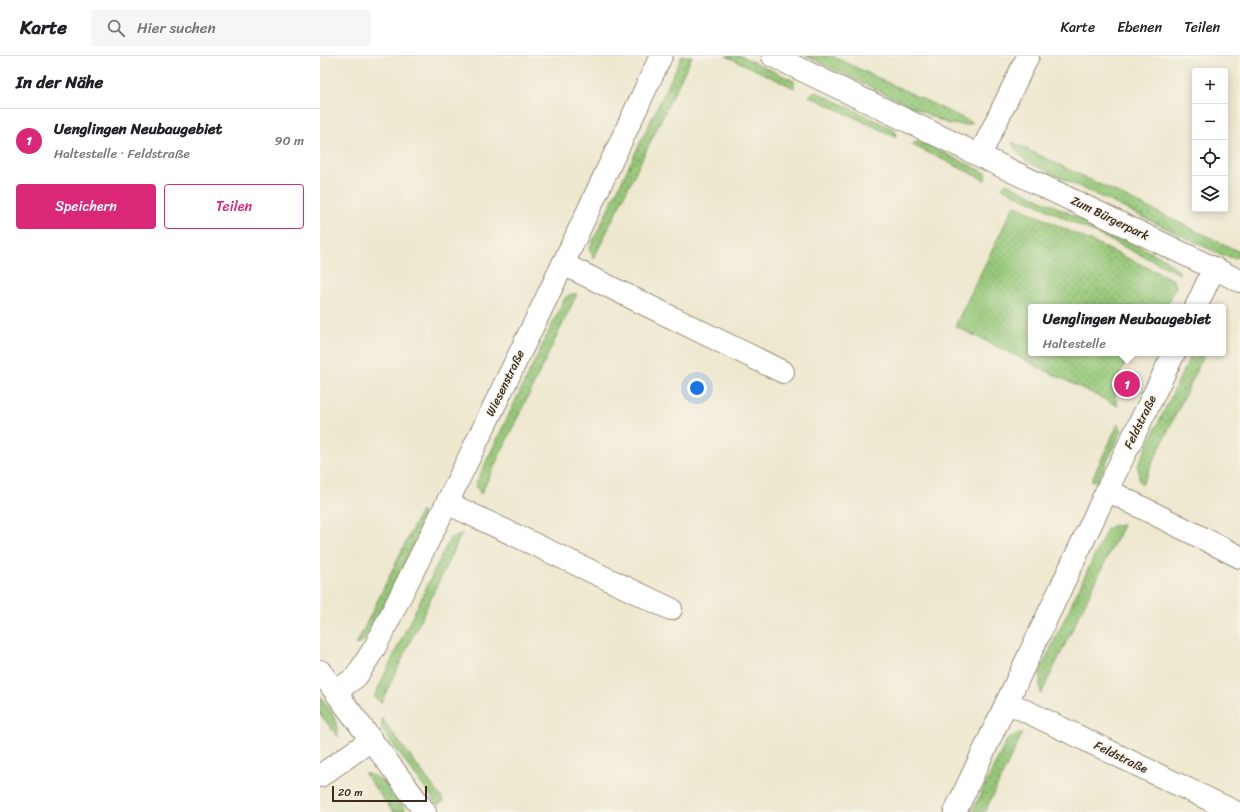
<!DOCTYPE html>
<html lang="de">
<head>
<meta charset="utf-8">
<style>
	body { margin:0; font-family:Sriracha,sans-serif; background:#f6f6f6; color:#202124 }
	.controls { position:absolute; right:12px; top:12px; display:grid; overflow:hidden; border-radius:4px; box-shadow:0 2px 10px #0003 }
	.controls button { width:36px; height:36px; display:grid; place-items:center; padding:0; border:0; border-bottom:1px solid #e0e0e0; background:#fff; color:#202124; font:20px sans-serif }
	.scale { position:absolute; left:12px; bottom:10px; width:95px; box-sizing:border-box; padding-left:4px; border:2px solid #3b2a1e; border-top:0; font-size:11px; line-height:14px; white-space:nowrap; color:#3b2a1e; -webkit-text-stroke:3px #f7f3e8; paint-order:stroke }
	.you { position:absolute; left:377px; top:332px; width:14px; height:14px; margin:-10px; border:3px solid #fff; border-radius:50%; background:#1a73e8; box-shadow:0 0 0 6px #1a73e833 }
	.badge { display:grid; place-items:center; width:26px; height:26px; border-radius:50%; background:#db2777; color:#fff; font-size:13px; font-weight:700 }
	.pin { position:absolute; translate:-50% -50%; border:2px solid #fff; box-shadow:0 1px 4px #0006 }
	.popup { position:absolute; left:708px; top:248px; width:198px; height:52px; box-sizing:border-box; display:grid; place-content:center; border-radius:4px; background:#fff; filter:drop-shadow(0 1px 3px #0005); font-size:13px; white-space:nowrap; color:#757577 }
	.popup b { font-size:15px; color:#202124 }
	.popup::after { content:''; position:absolute; left:50%; top:100%; margin-left:-8px; border:8px solid transparent; border-top-color:#fff }
	.list { margin:0; padding:0; list-style:none }
	h2 { display:flex; justify-content:space-between; align-items:center; height:52px; margin:0; padding:0 16px; font-size:17px }
	h2 small { font-size:13px; font-weight:400; color:#757577 }
	.list li { display:grid; grid-template-columns:26px 1fr auto; gap:12px; align-items:center; box-sizing:border-box; height:64px; padding:0 16px; border-top:1px solid #e0e0e0 }
	.list b { display:block; font-size:15px; white-space:nowrap }
	.list p { margin:0; font-size:13px; white-space:nowrap; color:#757577 }
	.list em { font-size:13px; font-style:normal; color:#757577 }
	.actions { display:flex; gap:8px; padding:12px 16px }
	.actions a { flex:1; padding:9px 0; border:1px solid #db2777; border-radius:4px; text-align:center; font-size:14px; color:#db2777 }
	.actions .main { background:#db2777; color:#fff }
	.icon { flex:none; width:22px; height:22px; fill:none; stroke:currentColor; stroke-width:2; stroke-linecap:round; stroke-linejoin:round }
	.map { position:relative; flex:none; width:920px; height:756px; overflow:hidden }
	header { display:flex; align-items:center; gap:24px; box-sizing:border-box; height:56px; padding:0 20px; background:#fff; border-bottom:1px solid #e0e0e0 }
	header strong { font-size:19px }
	nav { display:flex; gap:22px; margin-inline-start:auto; font-size:14px }
	.search { width:280px; height:36px; background:#f6f6f6; display:flex; align-items:center; gap:10px; box-sizing:border-box; padding:0 14px; border-radius:4px; color:#757577; font-size:15px }
	main { display:flex }
	aside { flex:1; background:#fff }
	.map>svg:first-child { display:block }
</style>
</head>
<body>
<header>
<strong>Karte</strong>
<div class="search"><svg class="icon" aria-label="search" viewBox="0 0 24 24"><circle cx="10" cy="10" r="6"/><path d="M15 15l6 6"/></svg>Hier suchen</div>
<nav><a>Karte</a><a>Ebenen</a><a>Teilen</a></nav>
</header>
<main>
<aside>
<h2>In der Nähe<small></small></h2>
<ul class="list">
<li><span class="badge">1</span><div><b>Uenglingen Neubaugebiet</b><p>Haltestelle · Feldstraße</p></div><em>90 m</em></li>
</ul>
<div class="actions"><a class="main">Speichern</a><a>Teilen</a></div>
</aside>
<div class="map">
<svg width="920" height="756" viewBox="0 0 920 756">
	<defs>
		<pattern id="grass-dots" width="8" height="8" patternUnits="userSpaceOnUse"><rect width="8" height="8" fill="#96c879"/><path d="M2 2h.1M6 6h.1" fill="none" stroke="#7ca363" stroke-width="1.8" stroke-linecap="round"/></pattern>
	</defs>
	<rect width="100%" height="100%" fill="#f7f3e8"/>
	<filter id="ink" filterUnits="userSpaceOnUse"><feTurbulence type="fractalNoise" baseFrequency=".025" numOctaves="2"/><feDisplacementMap in="SourceGraphic" scale="8" xChannelSelector="R" yChannelSelector="G"/><feConvolveMatrix kernelMatrix="1 2 1 2 8 2 1 2 1" color-interpolation-filters="sRGB"/></filter>
	<filter id="wash" filterUnits="userSpaceOnUse"><feTurbulence type="fractalNoise" baseFrequency=".012" numOctaves="4" result="noise"/><feDisplacementMap in="SourceGraphic" scale="16" xChannelSelector="R" yChannelSelector="G"/><feGaussianBlur stdDeviation="0.9" result="paint"/><feColorMatrix in="noise" values="0 0 0 0 0 0 0 0 0 0 0 0 0 0 0 0 0 1.4 0 .05"/><feComposite in="paint" operator="in"/></filter>
	<g filter="url(#wash)">
		<rect width="100%" height="100%" fill="#eee8cf"/>
		<g fill="url(#grass-dots)" stroke="#68794c">
			<path d="M362 0H372L274 202 269 193Z"/>
			<path d="M406 0H421L474 25V32Z"/>
			<path d="M486 0H512L653 67 647 69 628 68Z"/>
			<path d="M495 35 575 74 576 81 489 40Z"/>
			<path d="M597 84 666 117 665 124 592 89Z"/>
			<path d="M692 86 920 196V200L914 202 904 200 706 105 696 94Z"/>
			<path d="M686 127 845 203 857 213 860 218 682 132Z"/>
			<path d="M694 149 854 224 856 231 846 251H711V297H810L793 332 798 350 635 270Z"/>
			<path d="M251 238H257L161 438 155 429 245 242Z"/>
			<path d="M872 297H885L822 429 819 424 818 409Z"/>
			<path d="M798 368 802 374 778 424 771 425Z"/>
			<path d="M101 455 106 462 53 573C48 580 45 586 36 589Z"/>
			<path d="M803 469 721 638 720 630V615L787 473 792 470Z"/>
			<path d="M142 477 61 647 54 641 130 482Z"/>
			<path d="M0 640C11 654 17 662 18 681L0 658Z"/>
			<path d="M62 663 124 745 117 749 62 674Z"/>
			<path d="M702 678 665 756H652L687 684 692 680Z"/>
			<path d="M44 717C66 722 75 739 87 756H73Z"/>
		</g>
	</g>
	<g filter="url(#ink)">
		<g fill="none" stroke-linecap="round" stroke-linejoin="round">
			<defs>
				<g id="street">
					<path d="M453 0 920 225"/>
					<path d="M660 99 708 0"/>
					<path d="M243 208 463 316"/>
					<path d="M876 251 894 212"/>
					<path d="M787 434 920 501"/>
					<path d="M127 447 351 553"/>
					<path d="M0 615 105 756"/>
					<path d="M16 635 36 621 55 591 127 447 243 208 341 0"/>
					<path d="M687 646 915 756"/>
					<path d="M0 720 51 684"/>
					<path d="M635 756 787 434 854 297"/>
				</g>
			</defs>
			<use href="#street" stroke="#948976" stroke-width="24"/>
			<use href="#street" stroke="#fff" stroke-width="22"/>
		</g>
	</g>
	<g text-anchor="middle" dominant-baseline="central" stroke-width="3" stroke-linejoin="round" paint-order="stroke">
		<g font-size="12" fill="#3b2a1e" stroke="#f7f3e8">
			<text transform="translate(790 162) rotate(26)">Zum Bürgerpark</text>
			<text transform="translate(185 327) rotate(-64)">Wiesenstraße</text>
			<text transform="translate(820 366) rotate(-64)">Feldstraße</text>
			<text transform="translate(801 701) rotate(26)">Feldstraße</text>
		</g>
	</g>
</svg>
<div class="controls">
<button>+</button>
<button>−</button>
<button><svg class="icon" aria-label="locate" viewBox="0 0 24 24"><circle cx="12" cy="12" r="6"/><path d="M12 2v4M12 18v4M2 12h4M18 12h4"/></svg></button>
<button><svg class="icon" aria-label="layers" viewBox="0 0 24 24"><path d="M12 4l9 5-9 5-9-5zM3 14l9 5 9-5"/></svg></button>
</div>
<div class="scale">20 m</div>
<div class="you"></div>
<div class="pin badge" style="left:807px;top:328px">1</div>
<div class="popup"><b>Uenglingen Neubaugebiet</b>Haltestelle</div>
</div>
</main>
</body>
</html>
